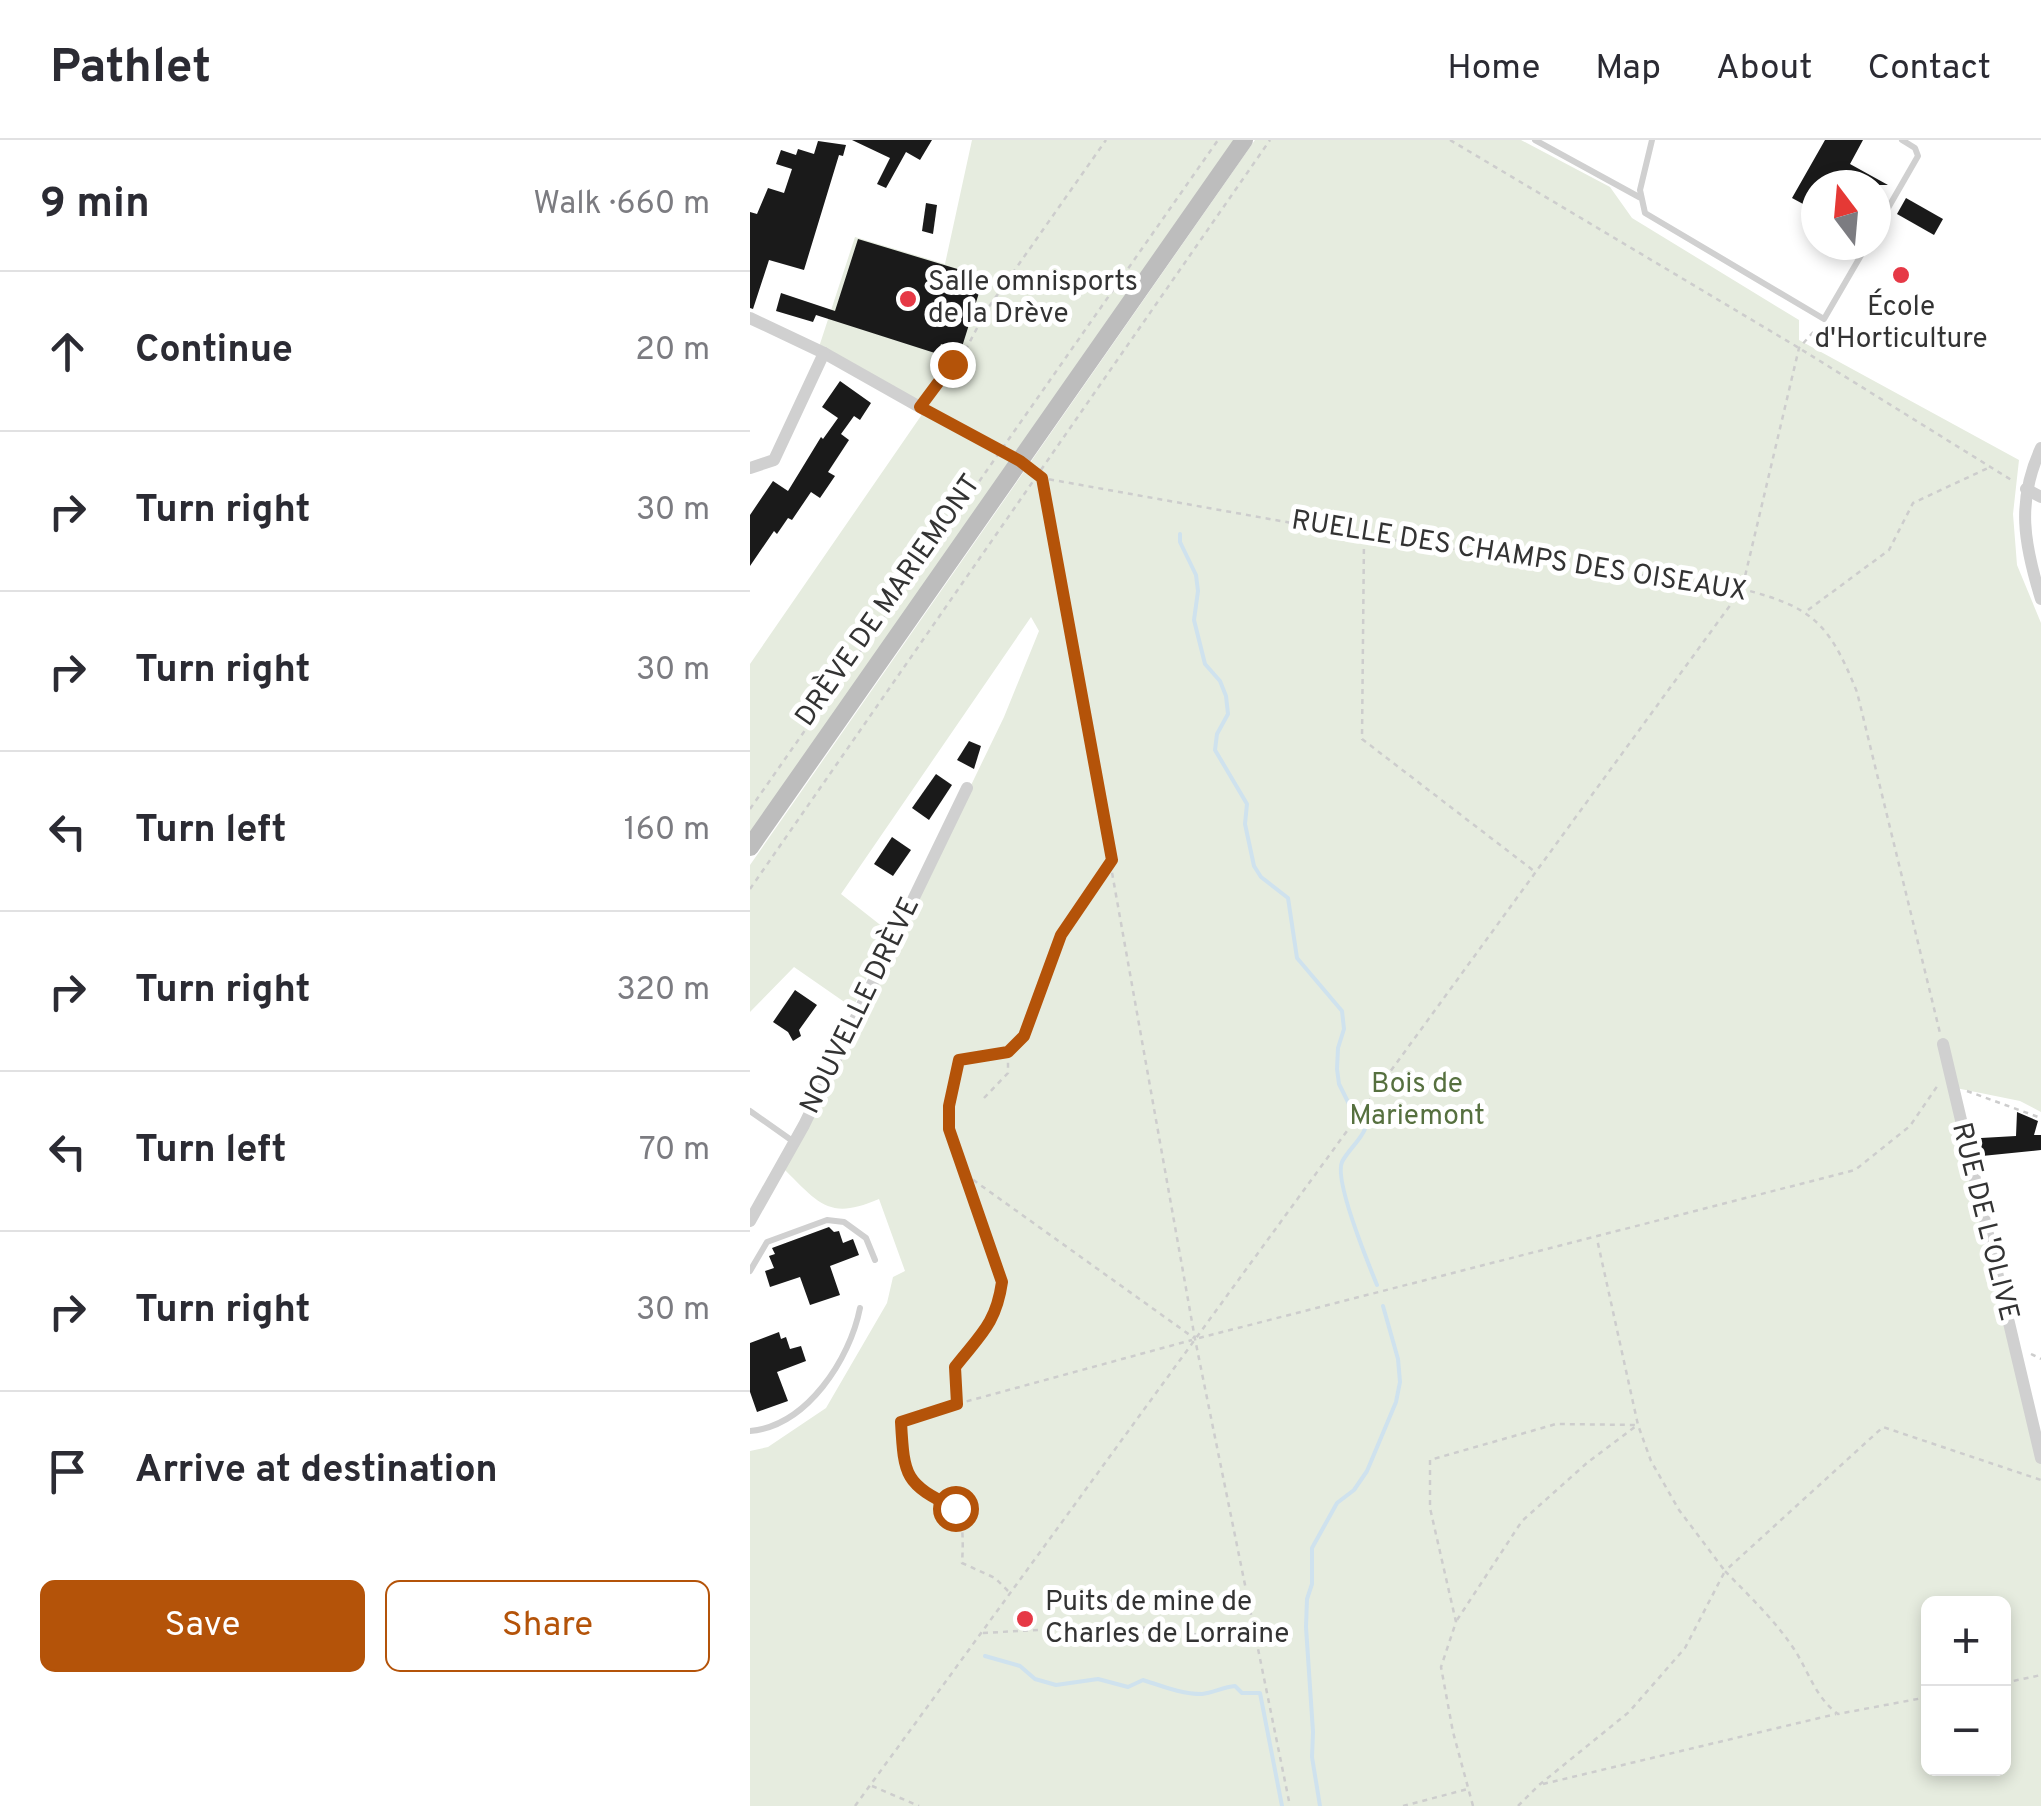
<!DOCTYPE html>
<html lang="en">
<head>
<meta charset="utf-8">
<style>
	body { margin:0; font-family:Overpass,sans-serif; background:#f7f7f7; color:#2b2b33 }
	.controls { position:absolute; right:30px; bottom:30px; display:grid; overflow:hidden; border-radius:15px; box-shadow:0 5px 15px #0003 }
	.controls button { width:90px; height:90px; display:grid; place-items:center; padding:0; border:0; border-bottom:2px solid #e1e1e2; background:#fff; color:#2b2b33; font:50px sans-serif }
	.compass { position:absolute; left:1051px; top:30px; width:90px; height:90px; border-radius:50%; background:#fff; box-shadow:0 5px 15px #0003; rotate:344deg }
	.stop { position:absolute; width:30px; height:30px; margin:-22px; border:8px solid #b45309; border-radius:50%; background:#fff }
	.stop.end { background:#b45309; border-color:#fff; box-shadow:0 2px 10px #0008 }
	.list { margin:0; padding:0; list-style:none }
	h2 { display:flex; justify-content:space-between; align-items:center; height:130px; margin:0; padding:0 40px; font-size:42px }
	h2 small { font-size:32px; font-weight:400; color:#7c7c81 }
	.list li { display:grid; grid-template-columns:65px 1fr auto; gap:30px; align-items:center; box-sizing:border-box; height:160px; padding:0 40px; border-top:2px solid #e1e1e2 }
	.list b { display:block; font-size:38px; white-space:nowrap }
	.list em { font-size:32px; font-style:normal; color:#7c7c81 }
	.actions { display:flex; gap:20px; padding:30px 40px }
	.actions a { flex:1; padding:22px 0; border:2px solid #b45309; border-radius:15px; text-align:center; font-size:35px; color:#b45309 }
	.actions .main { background:#b45309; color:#fff }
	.icon { flex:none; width:55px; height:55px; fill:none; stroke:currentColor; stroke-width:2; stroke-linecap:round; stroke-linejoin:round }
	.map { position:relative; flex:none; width:1291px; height:1666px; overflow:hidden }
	header { display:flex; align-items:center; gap:60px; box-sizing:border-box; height:140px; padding:0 50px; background:#fff; border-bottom:2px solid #e1e1e2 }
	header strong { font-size:48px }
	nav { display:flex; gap:55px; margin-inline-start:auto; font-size:35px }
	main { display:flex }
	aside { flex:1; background:#fff }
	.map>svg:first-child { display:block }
</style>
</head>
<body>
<header>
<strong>Pathlet</strong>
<nav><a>Home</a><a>Map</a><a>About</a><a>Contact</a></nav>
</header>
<main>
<aside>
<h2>9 min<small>Walk · 660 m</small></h2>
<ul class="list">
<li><svg class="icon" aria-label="ahead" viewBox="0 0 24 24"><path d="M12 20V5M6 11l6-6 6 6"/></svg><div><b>Continue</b></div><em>20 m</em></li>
<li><svg class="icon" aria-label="right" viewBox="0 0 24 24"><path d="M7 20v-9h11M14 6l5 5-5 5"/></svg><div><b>Turn right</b></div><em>30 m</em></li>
<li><svg class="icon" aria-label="right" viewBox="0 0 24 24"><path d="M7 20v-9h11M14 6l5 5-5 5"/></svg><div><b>Turn right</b></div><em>30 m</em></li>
<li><svg class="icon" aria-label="left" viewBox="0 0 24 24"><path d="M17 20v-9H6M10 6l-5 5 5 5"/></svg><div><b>Turn left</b></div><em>160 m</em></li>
<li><svg class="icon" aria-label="right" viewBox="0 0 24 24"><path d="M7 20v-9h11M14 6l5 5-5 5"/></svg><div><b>Turn right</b></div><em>320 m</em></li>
<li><svg class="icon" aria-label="left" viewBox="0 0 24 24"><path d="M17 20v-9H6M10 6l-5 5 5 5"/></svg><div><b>Turn left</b></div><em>70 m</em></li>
<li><svg class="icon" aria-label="right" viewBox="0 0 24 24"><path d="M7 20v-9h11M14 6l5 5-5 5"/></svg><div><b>Turn right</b></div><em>30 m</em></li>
<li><svg class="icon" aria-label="arrive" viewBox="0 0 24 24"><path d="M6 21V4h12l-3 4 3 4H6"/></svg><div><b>Arrive at destination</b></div></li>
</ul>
<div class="actions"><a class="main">Save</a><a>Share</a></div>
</aside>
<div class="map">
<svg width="1291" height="1666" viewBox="0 0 1291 1666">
	<rect width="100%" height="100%" fill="#fff"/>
	<g fill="#e6ecdf" fill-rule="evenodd">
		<path d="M222 0H494L0 707V524L175 270 68 210 105 97 195 124Z"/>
		<path d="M505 0H771L860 47 882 78 1049 180V200L1269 320 1263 374 1267 425 1291 483V972L1270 961 1206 948 1291 1298V1666H0V1311L18 1307 76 1268 137 1163 143 1137 155 1131 129 1059C80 1080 70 1065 35 1030L254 577 289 491 281 477 91 754 138 791 103 868 44 827 0 872V725ZM1178 1464H1254V1628H1178Z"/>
	</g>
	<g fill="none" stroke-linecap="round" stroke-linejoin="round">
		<g stroke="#cfe2ee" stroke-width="4">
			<path d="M430 394V402L446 435 448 451 444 480 455 524 470 541 476 556 478 574 467 594 465 610 497 664 495 684 504 726 511 737 538 758 547 818 592 871 594 889 588 908 587 929 589 944 599 964"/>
			<path d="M615 989C610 1001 598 1010 592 1022 584 1041 618 1123 627 1145"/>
			<path d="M235 1516 270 1526 285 1539 306 1545 348 1539 378 1547 393 1540C412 1546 431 1554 452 1554 463 1553 473 1547 485 1546L492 1553H510L532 1666"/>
			<path d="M570 1666 562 1617 563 1592 556 1487 557 1459 562 1444V1408L587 1363 604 1350 617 1331 646 1262 650 1242 648 1219 633 1166"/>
		</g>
	</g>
	<g fill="#1a1a1a">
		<path d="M102 0H182L170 20 156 12 136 48 127 44 140 18Z"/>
		<path d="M1075 0H1113L1100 24 1138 45H1066V71L1042 58Z"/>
		<path d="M68 1 96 5 93 16 89 15 54 130 19 120 3 169 0 168V72L7 74 18 48 34 53 42 29 26 24 31 10 46 15 48 9 64 14Z"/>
		<path d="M1156 58 1193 79 1184 95 1147 74Z"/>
		<path d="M176 63 187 65 183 94 172 91Z"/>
		<path d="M108 99 234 137 211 210 191 204 188 214 66 175 63 182 26 171 31 153 85 171Z"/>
		<path d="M90 241 121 263 110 280 104 276 91 294 99 300 78 332 85 336 70 358 61 352 42 380 38 378 27 394 24 391 0 426V375L23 341 38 351 71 297 73 299 88 278 72 267Z"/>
		<path d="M219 601 231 606 224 629 207 620Z"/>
		<path d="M186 634 202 645 179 680 162 668Z"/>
		<path d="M142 697 161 710 143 736 124 724Z"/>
		<path d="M45 850 67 865 49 890 51 896 43 901 38 892 23 882Z"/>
		<path d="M1267 972 1288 981 1284 995H1291V1010L1232 1016 1231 998 1266 996Z"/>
		<path d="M79 1087 84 1092 89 1091 93 1103 103 1099 109 1115 80 1126 90 1155 60 1165 50 1137 20 1147 15 1131 24 1128 19 1116 25 1114 22 1108Z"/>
		<path d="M29 1192 31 1199 36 1197 40 1209 51 1206 56 1221 27 1232 38 1261 7 1272 0 1252V1203Z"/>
	</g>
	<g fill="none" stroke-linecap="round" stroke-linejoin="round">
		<g stroke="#cdcdcd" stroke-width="2.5" stroke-dasharray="5 5" stroke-linecap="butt">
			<path d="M700 0 1049 208 1263 341"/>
			<path d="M178 257 215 211 236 171 356 0"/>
			<path d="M186 276 254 312"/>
			<path d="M282 330 292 338 614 396 992 449C1063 467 1079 483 1107 552L1190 893"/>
			<path d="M292 339 445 1199 540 1666"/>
			<path d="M614 399 612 599 784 731"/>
			<path d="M1058 470 1139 410 1163 363 1238 328"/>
			<path d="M0 669 468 0"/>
			<path d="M0 749 520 0"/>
			<path d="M1217 951 1291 978"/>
			<path d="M234 958 258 933V913"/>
			<path d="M215 1034 444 1198"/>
			<path d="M449 1198 1105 1030 1160 986 1188 945"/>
			<path d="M1281 1214 1291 1219"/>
			<path d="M207 1264 442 1200"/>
			<path d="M258 1451 245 1438 212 1423C218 1336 186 1383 160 1338 150 1321 152 1301 151 1283L207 1264 205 1227C230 1195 247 1184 252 1142L199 989V966L209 920 259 912 273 896 311 795 361 722"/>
			<path d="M707 1480 772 1381 838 1322 886 1286"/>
			<path d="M233 1493 375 1485 509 1503"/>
			<path d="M1254 1543 1291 1535"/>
			<path d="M1178 1557 1088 1574C1065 1557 1059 1532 1044 1509 1024 1479 999 1456 975 1431L1133 1287 1291 1340"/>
			<path d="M793 1644 1086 1574"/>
			<path d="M122 1646 169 1666"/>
			<path d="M105 1666 992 449 1049 208 1066 189"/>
			<path d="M653 1666 718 1649"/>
			<path d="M723 1666 703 1592 691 1527 706 1482 680 1368V1320L806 1284 888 1285"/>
			<path d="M768 1666 789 1645 879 1572 935 1508 975 1431 929 1370 901 1321 888 1285 847 1099"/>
		</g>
		<g stroke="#d0d0d0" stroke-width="6">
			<path d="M785 0 889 57"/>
			<path d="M902 0 890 50 895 73 1074 179 1117 105"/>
			<path d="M1126 89 1168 16 1165 8 1152 0"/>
			<path d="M0 971 44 1002"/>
			<path d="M0 1131 17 1102 77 1080 94 1082 116 1098 125 1120"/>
			<path d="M0 1291C57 1286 100 1219 110 1168"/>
		</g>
		<g stroke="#d0d0d0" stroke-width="12">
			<path d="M0 178 74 213 175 270"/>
			<path d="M1291 308C1266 362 1274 404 1291 459"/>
			<path d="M0 328 24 320 74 213"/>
			<path d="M1276 349 1291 357"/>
			<path d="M1193 904 1291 1318"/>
			<path d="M0 1081 54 985 217 648"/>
		</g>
		<path stroke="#bdbdbd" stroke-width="18" d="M0 707 494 0"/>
	</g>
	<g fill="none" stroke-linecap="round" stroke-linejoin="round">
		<path stroke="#b45309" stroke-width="12" d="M202 224 170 267 270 321 292 338 362 720 311 795 274 896 258 912 209 920 199 966V989L252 1142C246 1184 230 1195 205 1227L207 1264 151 1282C154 1337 155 1344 205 1368"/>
	</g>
	<g fill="#e63946" stroke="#fff" stroke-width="4">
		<circle cx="1151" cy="135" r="10"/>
		<circle cx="158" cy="159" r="10"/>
		<circle cx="275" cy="1479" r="10"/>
	</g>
	<g text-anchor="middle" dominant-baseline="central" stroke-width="10" stroke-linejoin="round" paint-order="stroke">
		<g font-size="28" fill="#333" stroke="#fff" text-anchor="start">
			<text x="178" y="143">Salle omnisports<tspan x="178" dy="32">de la Drève</tspan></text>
			<text x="1151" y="168" text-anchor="middle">École<tspan x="1151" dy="32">d'Horticulture</tspan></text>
			<text x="295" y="1463">Puits de mine de<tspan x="295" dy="32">Charles de Lorraine</tspan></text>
		</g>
		<g font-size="28" fill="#333" stroke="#fff">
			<text transform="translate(769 417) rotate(9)">RUELLE DES CHAMPS DES OISEAUX</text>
			<text transform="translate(139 461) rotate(-55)">DRÈVE DE MARIEMONT</text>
			<text transform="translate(111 866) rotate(-64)">NOUVELLE DRÈVE</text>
			<text transform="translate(1234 1082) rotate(76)">RUE DE L'OLIVE</text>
		</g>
		<g font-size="28" fill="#56703f" stroke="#fff">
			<text x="667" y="945">Bois de<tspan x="667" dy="32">Mariemont</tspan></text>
		</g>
	</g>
</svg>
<div class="controls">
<button>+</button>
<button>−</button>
</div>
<svg class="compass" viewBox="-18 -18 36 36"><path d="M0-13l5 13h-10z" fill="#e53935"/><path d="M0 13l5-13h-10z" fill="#7c7c81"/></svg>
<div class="stop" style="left:205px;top:1368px"></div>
<div class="stop end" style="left:202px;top:224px"></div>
</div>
</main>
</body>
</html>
